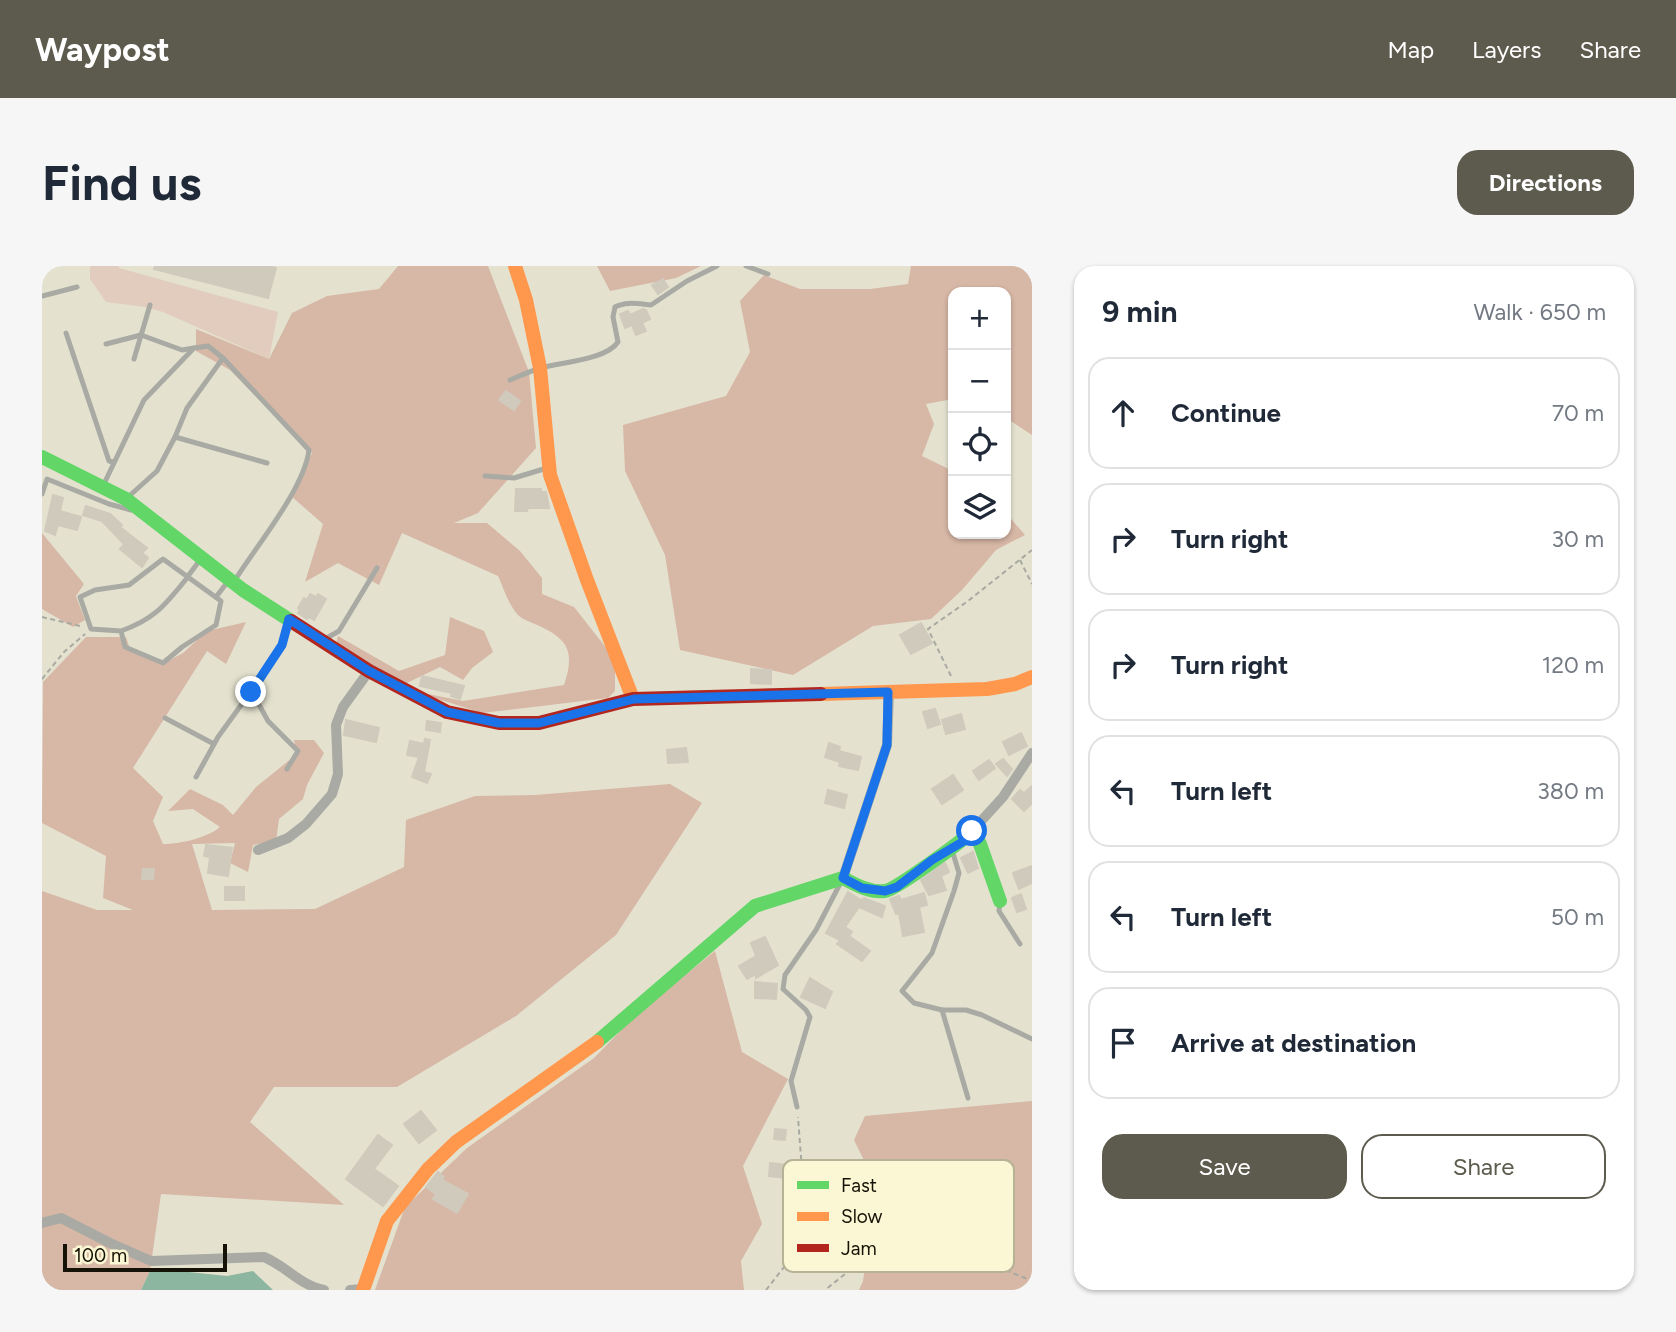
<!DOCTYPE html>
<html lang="en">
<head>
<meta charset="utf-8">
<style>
	body { margin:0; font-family:Figtree,sans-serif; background:#f6f6f7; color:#1f2937 }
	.controls { position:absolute; right:21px; top:21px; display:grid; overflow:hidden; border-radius:14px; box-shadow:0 2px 5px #0004 }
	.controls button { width:63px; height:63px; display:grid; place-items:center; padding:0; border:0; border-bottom:2px solid #e0e1e3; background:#fff; color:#1f2937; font:35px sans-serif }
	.scale { position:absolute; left:21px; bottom:18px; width:164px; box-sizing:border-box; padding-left:7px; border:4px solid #151307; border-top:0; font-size:19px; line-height:24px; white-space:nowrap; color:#151307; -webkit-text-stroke:5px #fbf6d3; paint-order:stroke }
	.stop { position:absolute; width:21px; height:21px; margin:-16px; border:5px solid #1a73e8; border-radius:50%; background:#fff }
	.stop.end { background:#1a73e8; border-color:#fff; box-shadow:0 2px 7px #0008 }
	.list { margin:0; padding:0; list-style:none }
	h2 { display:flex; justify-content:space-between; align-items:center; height:91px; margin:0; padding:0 28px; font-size:30px }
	h2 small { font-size:23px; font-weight:400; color:#747a83 }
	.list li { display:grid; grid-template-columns:46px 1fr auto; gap:21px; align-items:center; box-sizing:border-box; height:112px; margin:0 14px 14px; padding:0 14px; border:2px solid #e0e1e3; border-radius:21px }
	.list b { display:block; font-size:26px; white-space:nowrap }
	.list em { font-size:23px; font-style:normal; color:#747a83 }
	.actions { display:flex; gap:14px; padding:21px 28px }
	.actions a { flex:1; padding:16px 0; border:2px solid #5d5b4d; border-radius:21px; text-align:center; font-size:24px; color:#5d5b4d }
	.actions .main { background:#5d5b4d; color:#fff }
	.icon { flex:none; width:38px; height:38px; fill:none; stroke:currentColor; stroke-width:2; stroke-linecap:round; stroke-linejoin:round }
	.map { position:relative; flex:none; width:990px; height:1024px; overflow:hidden; border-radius:21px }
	header { display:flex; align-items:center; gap:42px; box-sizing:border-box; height:98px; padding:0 35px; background:#5d5b4d; color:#fff }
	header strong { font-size:33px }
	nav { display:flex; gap:38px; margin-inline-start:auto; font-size:24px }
	.intro { display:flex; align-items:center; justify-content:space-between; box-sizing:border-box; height:168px; padding:0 42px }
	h1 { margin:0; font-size:49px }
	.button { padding:18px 32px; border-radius:21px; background:#5d5b4d; color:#fff; font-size:24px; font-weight:700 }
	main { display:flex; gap:42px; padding:0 42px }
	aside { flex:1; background:#fff; border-radius:21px; box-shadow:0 2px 5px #0004 }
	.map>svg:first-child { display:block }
</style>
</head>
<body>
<header>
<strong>Waypost</strong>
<nav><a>Map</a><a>Layers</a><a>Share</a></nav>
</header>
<div class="intro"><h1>Find us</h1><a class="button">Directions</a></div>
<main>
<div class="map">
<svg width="990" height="1024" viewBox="0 0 990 1024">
	<rect width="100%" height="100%" fill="#e4e2cf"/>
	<path fill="#e2ccbd" d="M48 0H77V2L236 46 227 93 121 46 103 41 64 36 48 13Z"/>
	<g fill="#d7b7a6">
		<path d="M356 0H446L487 106 494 182 436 247 412 257H445L478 285 500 312V328L532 341 573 393V425L566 432 440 447 371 425 421 435 522 419C533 386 527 373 495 359 489 356 481 354 476 349 466 338 462 323 456 310L360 267 337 319 296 297 263 316 281 258 249 230 270 187 188 104 154 85V63L227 93 250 47 285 30 337 23Z"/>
		<path d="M555 0H659L634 12 568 25Z"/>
		<path d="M869 0H990V169L964 152V26H911V133L884 138 892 158 880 190 911 205V268H964V247L983 269 954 284 920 324 889 353 831 360 751 409 638 384 623 289 583 205 581 159 684 130 708 86 698 35 722 9 758 23H828L866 18Z"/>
		<path d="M0 267 42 318 34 330 43 354 31 361 0 343Z"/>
		<path d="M408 351 442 365 451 386 430 402 421 414 398 401 365 417 330 402 294 378 296 370 357 405 403 389Z"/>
		<path d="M204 356 184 398 165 385 91 502 121 531 111 555 121 578C138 578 165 572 178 561L151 543 126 545 148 523 181 539 191 549 214 521 255 488 252 474H272L282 487 265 519 261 533 237 553 234 575 211 579 206 606 188 597 193 577 150 578 170 644 273 643 362 601 364 554 433 530 493 529 628 518 660 537 574 669 474 750 355 821H232L208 856 302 939 119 928 108 1005 99 1024H0V625L55 644H91L61 632 64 590 0 557 1 416 44 371H84L88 383 124 396 141 387 165 365Z"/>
		<path d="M673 685 700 786 746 813 701 900 720 958 699 995 702 1024H333L363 941 425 882 552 792 593 750Z"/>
		<path d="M990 835V1024H817L821 1015 835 921 812 874 823 850Z"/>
	</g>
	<path fill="#8cb69f" d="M118 1003 185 1010 211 1005 231 1024H99L108 1005Z"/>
	<g fill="#d0cabd" stroke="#d0cabd" stroke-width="2">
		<path d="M113 0H226L234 2 226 32 112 3Z"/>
		<path d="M621 13 626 21 616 28 610 19Z"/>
		<path d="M601 43 604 44 608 53 600 57 604 65 594 69 590 59 583 62 578 48 586 45 588 49Z"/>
		<path d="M464 125 478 135 472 144 457 134Z"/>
		<path d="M474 223H499V226H504L507 242H486L485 245H473Z"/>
		<path d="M11 229 21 232 18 245 39 251 35 264 16 259 13 269 3 265Z"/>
		<path d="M44 240 68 248 80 259 78 261 105 282 100 287 106 292 100 301 78 283 82 278 60 255 41 249Z"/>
		<path d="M268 328 274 331 276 328 284 333 272 354 267 351 265 353 256 347 258 344 256 342 262 332 265 334Z"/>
		<path d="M879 357 890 377 869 388 858 369Z"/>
		<path d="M709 403 729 404V418L709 417Z"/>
		<path d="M380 410 422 420 418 433 409 430 410 427 378 420Z"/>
		<path d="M893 443 898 458 886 462 881 446Z"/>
		<path d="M919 448 923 463 904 468 900 454Z"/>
		<path d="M304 454 337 462 334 476 302 469Z"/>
		<path d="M385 455 399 457 398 466 384 464Z"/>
		<path d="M979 467 985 480 967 489 961 476Z"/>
		<path d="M383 473 388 474 382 506 389 508 385 517 370 511 377 491 365 489 368 475 382 478Z"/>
		<path d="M787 477 798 481 797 485 819 491 816 504 797 500 798 496 783 491Z"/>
		<path d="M644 482 646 496 626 497 625 484Z"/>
		<path d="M961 493 970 503 965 510 954 498Z"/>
		<path d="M947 494 953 502 937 514 931 505Z"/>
		<path d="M911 509 921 524 900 538 890 523Z"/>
		<path d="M990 520V537L982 545 970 533 978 524 982 527Z"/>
		<path d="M786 524 805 529 802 542 783 537Z"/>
		<path d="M164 579 190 582 186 610 166 607 168 591 162 590Z"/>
		<path d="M931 586 936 602 926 607 919 592Z"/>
		<path d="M903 597 907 606 899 610 904 624 887 629 879 614Z"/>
		<path d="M990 600V617L977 623 971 607Z"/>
		<path d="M101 603H112L111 613H100Z"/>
		<rect x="183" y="621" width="19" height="13"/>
		<path d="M806 626 819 634 822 632 843 640 840 651 817 641 803 661 810 666 807 670 828 685 820 695 795 678 798 674 784 667Z"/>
		<path d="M882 627 885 639 877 641 882 666 861 670 857 647 854 648 848 633 857 630 859 634Z"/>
		<path d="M979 628 984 643 975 646 970 632Z"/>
		<path d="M723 671 736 699 714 712V708L705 713 697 700 714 690 709 677Z"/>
		<path d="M768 712 790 726 783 742 759 731Z"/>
		<path d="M713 716 735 718 734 733 713 732Z"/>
		<path d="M379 845 394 864 377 877 362 858Z"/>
		<path d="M733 863 744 864 743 874 732 873Z"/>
		<path d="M336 869 350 879 332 903 356 920 341 940 304 913Z"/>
		<path d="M728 897 753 900 752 913 727 910Z"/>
		<path d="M396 906 402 911 400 914 426 928 415 947 391 933 394 928 384 921Z"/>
	</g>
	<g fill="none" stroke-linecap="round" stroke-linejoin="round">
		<g stroke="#a8a9a0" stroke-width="2" stroke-dasharray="5 3.5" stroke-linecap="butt">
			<path d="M978 294 990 318"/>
			<path d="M0 351 38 360"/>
			<path d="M909 410 886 363 926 335 990 284"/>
			<path d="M0 413 22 386 43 368"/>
			<path d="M766 967 809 990 803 1008 783 1024"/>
			<path d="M948 998 983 1012H990"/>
			<path d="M724 1024 765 972 756 851"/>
		</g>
		<g stroke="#a8aaa3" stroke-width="5">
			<path d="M704 0 726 8"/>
			<path d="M0 30 35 21"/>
			<path d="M24 67 67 195 72 196"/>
			<path d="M64 78 99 69 140 84 152 82"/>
			<path d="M92 93 108 39"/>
			<path d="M468 114C478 110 488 105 499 102 519 96 564 94 576 76L571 51 573 41C584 35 597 38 609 39L645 15 675 0"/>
			<path d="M133 171 145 142 181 92"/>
			<path d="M443 210 472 212 505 202"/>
			<path d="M61 220 102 134 152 82 166 80 181 92 267 184C262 223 215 279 193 314"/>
			<path d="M0 228 5 213 67 238 89 244"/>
			<path d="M85 232 115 205 133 171 225 197"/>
			<path d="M174 331 187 314"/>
			<path d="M79 365 49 363 38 331 53 324 87 319 121 293 179 335 174 359 140 381 121 397 83 381 79 365C113 353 123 339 145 312L146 310 158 294"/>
			<path d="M283 373 297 365 335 302"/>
			<path d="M210 426 226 455 256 485 245 503"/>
			<path d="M123 452 172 478"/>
			<path d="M154 511 176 471 234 391 240 379 246 356"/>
			<path d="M910 584 917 607 912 625 890 687 860 725 872 737 900 744 926 832"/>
			<path d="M958 635 957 645 978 678"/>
			<path d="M900 744H924L940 749 990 773"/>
			<path d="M755 841 749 815 768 751 764 744 741 723 743 709 774 664 799 616"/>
		</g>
		<g stroke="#a8aaa3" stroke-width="10">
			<path d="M930 565 961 531 990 487"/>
			<path d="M216 584 246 572 264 558 290 528 296 508 294 459 301 441 327 405"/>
			<path d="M801 612 845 479 847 426"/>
			<path d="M0 957 19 952 68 977 109 995 222 991C244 1000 259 1020 282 1024"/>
			<path d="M308 1024 321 1023"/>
		</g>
		<g stroke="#63d668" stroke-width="14">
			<path d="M0 191 84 233 201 324 249 355"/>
			<path d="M555 776 713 640 801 612C814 619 828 627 843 625 853 624 922 574 930 565L938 578 958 635"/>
		</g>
		<g stroke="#ff974d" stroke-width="14">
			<path d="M473 0 484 34 498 102 508 209 545 314 591 433"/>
			<path d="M779 428 945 423 973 418 990 411"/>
			<path d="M321 1024 345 955 386 903 414 876 555 776"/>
		</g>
		<path stroke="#b3261e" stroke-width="14" d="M249 355 327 405 405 446 457 457H497L591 433 779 428"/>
	</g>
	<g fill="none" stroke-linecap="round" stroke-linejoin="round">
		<path stroke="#1a73e8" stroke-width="9" d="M209 426 240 379 247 353 327 405 405 446 457 457H497L592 433 846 426 845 479 801 612 820 622 843 625 855 621 890 594 922 575 930 565"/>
	</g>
	<rect x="741" y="894" width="231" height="112" rx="10" fill="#fbf6d3" stroke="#b6b296" stroke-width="2"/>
	<rect x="755" y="915" width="32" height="8" fill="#63d668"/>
	<rect x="755" y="946" width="32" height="9" fill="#ff974d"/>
	<rect x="755" y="978" width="32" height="8" fill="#b3261e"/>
	<g font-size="19" fill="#151307">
		<text x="799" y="926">Fast</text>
		<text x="799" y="957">Slow</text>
		<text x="799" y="989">Jam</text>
	</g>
</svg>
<div class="controls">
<button>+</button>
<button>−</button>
<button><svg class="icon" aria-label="locate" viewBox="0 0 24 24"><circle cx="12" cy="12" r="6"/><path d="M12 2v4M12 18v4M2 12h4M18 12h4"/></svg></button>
<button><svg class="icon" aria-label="layers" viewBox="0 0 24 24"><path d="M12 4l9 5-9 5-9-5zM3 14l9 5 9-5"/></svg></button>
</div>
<div class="scale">100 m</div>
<div class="stop" style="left:930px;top:565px"></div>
<div class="stop end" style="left:209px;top:426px"></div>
</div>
<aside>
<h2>9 min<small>Walk · 650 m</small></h2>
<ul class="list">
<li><svg class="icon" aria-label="ahead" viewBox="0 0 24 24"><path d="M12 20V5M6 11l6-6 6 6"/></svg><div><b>Continue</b></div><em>70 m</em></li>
<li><svg class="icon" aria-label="right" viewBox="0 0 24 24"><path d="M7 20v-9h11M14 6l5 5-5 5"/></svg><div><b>Turn right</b></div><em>30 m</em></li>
<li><svg class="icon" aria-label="right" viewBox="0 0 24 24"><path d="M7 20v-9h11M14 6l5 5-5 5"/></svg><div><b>Turn right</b></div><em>120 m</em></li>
<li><svg class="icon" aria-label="left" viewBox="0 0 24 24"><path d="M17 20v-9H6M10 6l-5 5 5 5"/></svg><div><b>Turn left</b></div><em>380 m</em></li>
<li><svg class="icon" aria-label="left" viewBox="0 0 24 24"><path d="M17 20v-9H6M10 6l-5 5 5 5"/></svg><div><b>Turn left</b></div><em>50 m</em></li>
<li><svg class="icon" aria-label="arrive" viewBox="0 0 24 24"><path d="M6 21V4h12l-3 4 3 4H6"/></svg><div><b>Arrive at destination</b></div></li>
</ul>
<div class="actions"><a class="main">Save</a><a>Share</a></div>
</aside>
</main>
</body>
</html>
